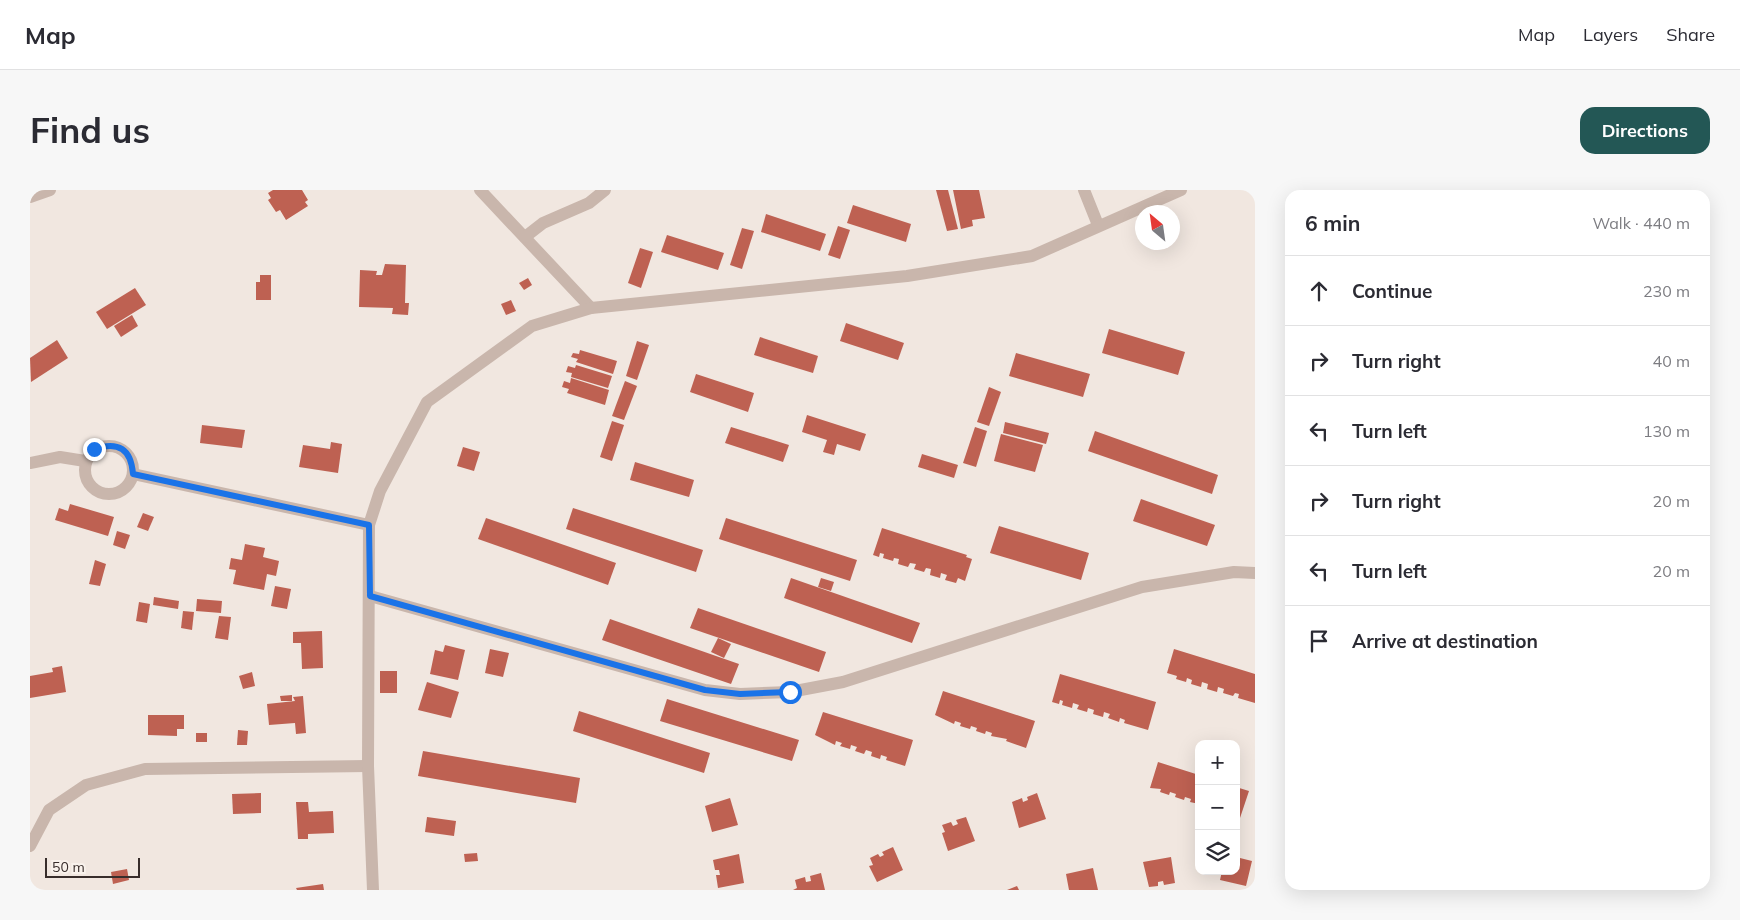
<!DOCTYPE html>
<html lang="en">
<head>
<meta charset="utf-8">
<style>
	body { margin:0; font-family:Mulish,sans-serif; background:#f7f7f7; color:#2b2b33 }
	.controls { position:absolute; right:15px; bottom:15px; display:grid; overflow:hidden; border-radius:10px; box-shadow:0 5px 20px #0002 }
	.controls button { width:45px; height:45px; display:grid; place-items:center; padding:0; border:0; border-bottom:1px solid #e1e1e2; background:#fff; color:#2b2b33; font:25px sans-serif }
	.compass { position:absolute; left:1105px; top:15px; width:45px; height:45px; border-radius:50%; background:#fff; box-shadow:0 5px 20px #0002; rotate:331deg }
	.scale { position:absolute; left:15px; bottom:12px; width:95px; box-sizing:border-box; padding-left:5px; border:2px solid #382d2b; border-top:0; font-size:14px; line-height:18px; white-space:nowrap; color:#382d2b; -webkit-text-stroke:4px #f9f2ec; paint-order:stroke }
	.stop { position:absolute; width:15px; height:15px; margin:-11px; border:4px solid #1a73e8; border-radius:50%; background:#fff }
	.stop.end { background:#1a73e8; border-color:#fff; box-shadow:0 1px 5px #0008 }
	.list { margin:0; padding:0; list-style:none }
	h2 { display:flex; justify-content:space-between; align-items:center; height:65px; margin:0; padding:0 20px; font-size:21px }
	h2 small { font-size:16px; font-weight:400; color:#7c7c81 }
	.list li { display:grid; grid-template-columns:32px 1fr auto; gap:15px; align-items:center; box-sizing:border-box; height:70px; padding:0 20px; border-top:1px solid #e1e1e2 }
	.list b { display:block; font-size:19px; white-space:nowrap }
	.list em { font-size:16px; font-style:normal; color:#7c7c81 }
	.icon { flex:none; width:28px; height:28px; fill:none; stroke:currentColor; stroke-width:2; stroke-linecap:round; stroke-linejoin:round }
	.map { position:relative; flex:none; width:1225px; height:700px; overflow:hidden; border-radius:15px }
	header { display:flex; align-items:center; gap:30px; box-sizing:border-box; height:70px; padding:0 25px; background:#fff; border-bottom:1px solid #e1e1e2 }
	header strong { font-size:24px }
	nav { display:flex; gap:28px; margin-inline-start:auto; font-size:18px }
	.intro { display:flex; align-items:center; justify-content:space-between; box-sizing:border-box; height:120px; padding:0 30px }
	h1 { margin:0; font-size:35px }
	.button { padding:12px 22px; border-radius:15px; background:#235755; color:#fff; font-size:18px; font-weight:700 }
	main { display:flex; gap:30px; padding:0 30px }
	aside { flex:1; background:#fff; border-radius:15px; box-shadow:0 5px 20px #0002 }
	.map>svg:first-child { display:block }
</style>
</head>
<body>
<header>
<strong>Map</strong>
<nav><a>Map</a><a>Layers</a><a>Share</a></nav>
</header>
<div class="intro"><h1>Find us</h1><a class="button">Directions</a></div>
<main>
<div class="map">
<svg width="1225" height="700" viewBox="0 0 1225 700">
	<rect width="100%" height="100%" fill="#f1e7e0"/>
	<g fill="#be6152">
		<path d="M243 0H272L278 10 275 12 278 16 256 30 250 20 246 22 238 10 241 8 238 3Z"/>
		<path d="M906 0H918L928 39 917 41Z"/>
		<path d="M923 0H949L955 28 942 30 943 36 931 39Z"/>
		<path d="M823 15 881 34 876 52 817 33Z"/>
		<path d="M736 24 796 44 790 61 731 42Z"/>
		<path d="M808 36 820 40 810 69 798 65Z"/>
		<path d="M712 38 724 41 712 79 700 75Z"/>
		<path d="M637 45 694 63 688 80 631 62Z"/>
		<path d="M610 58 623 62 611 98 598 93Z"/>
		<path d="M355 74 376 75 375 113H379L378 125 362 124 363 118 329 117 330 80 347 81 346 85H352Z"/>
		<path d="M230 85H241V110H226V92H230Z"/>
		<path d="M498 88 502 95 494 100 489 93Z"/>
		<path d="M105 98 116 115 77 139 66 122Z"/>
		<path d="M481 110 486 121 476 125 471 114Z"/>
		<path d="M102 125 108 136 91 147 84 136Z"/>
		<path d="M816 133 874 153 868 170 810 151Z"/>
		<path d="M1079 139 1155 162 1148 185 1072 163Z"/>
		<path d="M730 147 788 166 783 183 724 165Z"/>
		<path d="M27 150 38 168 1 192 0 168Z"/>
		<path d="M607 151 619 155 607 190 596 186Z"/>
		<path d="M550 160 587 171 583 184 546 172 548 169 541 167 543 163 549 164Z"/>
		<path d="M986 163 1060 184 1053 207 979 186Z"/>
		<path d="M546 175 582 186 578 198 541 187 542 183 536 182 538 176 545 178Z"/>
		<path d="M666 184 724 203 718 222 660 202Z"/>
		<path d="M541 188 579 200 575 215 537 203 539 199 532 197 534 191 540 193Z"/>
		<path d="M595 191 607 196 594 230 582 226Z"/>
		<path d="M959 197 971 202 959 236 947 232Z"/>
		<path d="M777 225 836 244 830 261 807 254 804 265 793 262 797 250 772 242Z"/>
		<path d="M582 231 594 235 582 271 570 267Z"/>
		<path d="M975 232 1019 243 1016 254 973 243Z"/>
		<path d="M172 235 215 240 212 258 170 253Z"/>
		<path d="M701 237 759 255 753 272 695 253Z"/>
		<path d="M945 237 957 241 946 277 933 273Z"/>
		<path d="M1065 241 1188 285 1182 304 1058 261Z"/>
		<path d="M971 244 1013 255 1005 282 964 271Z"/>
		<path d="M301 252 312 254 308 283 269 277 273 255 300 259Z"/>
		<path d="M433 257 450 262 444 281 427 276Z"/>
		<path d="M892 264 928 275 924 288 888 277Z"/>
		<path d="M605 272 664 290 659 307 600 290Z"/>
		<path d="M1111 309 1185 335 1177 356 1103 331Z"/>
		<path d="M40 314 84 327 78 346 25 330 29 318 38 321Z"/>
		<path d="M543 318 673 360 666 382 536 339Z"/>
		<path d="M113 323 124 327 118 341 107 337Z"/>
		<path d="M456 328 586 373 578 395 448 349Z"/>
		<path d="M696 328 827 370 820 391 689 349Z"/>
		<path d="M969 336 1059 363 1051 390 960 363Z"/>
		<path d="M852 338 937 365 936 367 942 369 935 391 928 388 926 393 915 390 917 385 911 383 910 388 900 385 901 379 896 378 894 382 884 379 886 374 880 373 878 377 868 374 869 369 864 368 863 371 853 368 854 364 850 363 849 367 843 365Z"/>
		<path d="M87 341 100 345 95 359 83 355Z"/>
		<path d="M215 354 235 358 233 367 249 371 246 386 237 384 234 400 203 394 206 380 199 379 201 368 212 370Z"/>
		<path d="M65 370 76 374 70 396 59 394Z"/>
		<path d="M761 388 890 433 882 453 754 408Z"/>
		<path d="M791 388 804 392 801 401 788 397Z"/>
		<path d="M245 396 261 399 257 419 241 416Z"/>
		<path d="M124 407 149 411 148 419 123 415Z"/>
		<path d="M167 409 192 411 191 423 166 421Z"/>
		<path d="M109 412 120 414 117 433 106 431Z"/>
		<path d="M668 418 796 462 789 482 660 438Z"/>
		<path d="M153 421 164 422 162 440 151 438Z"/>
		<path d="M189 426 201 427 198 450 185 448Z"/>
		<path d="M580 429 709 474 701 494 572 450Z"/>
		<path d="M292 441 293 478 272 479 271 453H263V442Z"/>
		<path d="M688 448 701 454 694 468 681 462Z"/>
		<path d="M415 455 435 460 428 490 400 484 405 460 413 462Z"/>
		<path d="M460 459 479 463 473 487 455 483Z"/>
		<path d="M1144 459 1225 484V513L1208 508 1209 504 1205 503 1203 506 1193 503 1194 499 1188 497 1187 502 1177 499 1178 494 1172 492 1171 497 1161 494 1162 490 1157 488 1156 492 1146 489 1147 486 1137 483Z"/>
		<path d="M32 476 36 502 0 508V486L23 482 22 478Z"/>
		<rect x="350" y="481" width="17" height="22"/>
		<path d="M222 482 225 496 213 499 209 486Z"/>
		<path d="M1030 484 1126 512 1118 540 1094 533 1095 530 1090 528 1089 532 1078 528 1080 524 1074 522 1073 527 1063 524 1064 520 1058 518 1057 522 1047 519 1049 515 1043 513 1042 518 1032 515 1033 511 1030 510 1029 514 1022 512Z"/>
		<path d="M397 492 429 502 421 528 388 520Z"/>
		<path d="M913 501 1005 531 996 558 976 551 977 549 961 546 962 543 956 541 955 544 946 541 947 538 941 536 940 539 930 536 931 533 925 531 924 534 905 525Z"/>
		<path d="M262 505V511H251L250 506Z"/>
		<path d="M273 506 276 543 266 544 265 533 239 535 237 514 265 511 263 507Z"/>
		<path d="M637 509 769 550 762 571 630 531Z"/>
		<path d="M549 521 680 563 674 583 543 541Z"/>
		<path d="M793 522 883 550 875 576 856 570 857 567 851 565 850 569 841 566 842 562 836 560 834 564 825 561 827 557 821 555 820 559 810 556 812 553 806 551 805 555 785 545Z"/>
		<path d="M118 525H154V539H147V546L118 545Z"/>
		<path d="M208 540 218 541 217 555H207Z"/>
		<rect x="166" y="543" width="11" height="9"/>
		<path d="M393 561 550 588 546 613 388 586Z"/>
		<path d="M1128 572 1169 585V614L1160 612 1161 609 1155 607 1154 610 1145 607 1146 604 1140 602 1139 605 1130 602 1131 599 1120 598Z"/>
		<path d="M1206 597 1219 601 1210 628 1206 627Z"/>
		<path d="M231 603V623L203 624 202 604Z"/>
		<path d="M1007 603 1016 629 989 638 982 612 992 608 993 612 998 610 997 607Z"/>
		<path d="M700 608 708 635 682 642 675 616Z"/>
		<path d="M266 612H278L279 622 303 621 304 643 278 644V649H268Z"/>
		<path d="M397 627 426 631 424 646 395 642Z"/>
		<path d="M936 627 945 651 918 661 912 643 915 642 912 635 921 632 923 636 928 634 926 630Z"/>
		<path d="M863 657 873 680 847 692 839 676 843 675 840 668 848 664 850 667 854 665 852 662Z"/>
		<path d="M447 663 448 671 435 672 434 664Z"/>
		<path d="M709 664 714 693 688 698 686 685H690L689 680H685L683 670Z"/>
		<path d="M1141 667 1145 693 1134 695 1133 691 1128 692V696L1119 697 1113 672Z"/>
		<path d="M1206 667 1222 671 1216 696 1190 690 1192 681H1206Z"/>
		<path d="M1063 678 1068 700H1039L1036 684Z"/>
		<path d="M97 679 99 690 83 694 81 682Z"/>
		<path d="M791 683 795 700H763L767 698 765 690 775 687 776 692 781 691 780 686Z"/>
		<path d="M293 694 294 700H267L266 698Z"/>
		<path d="M987 696 989 700H977Z"/>
	</g>
	<g fill="none" stroke-linecap="round" stroke-linejoin="round">
		<g stroke="#c9b6ac" stroke-width="12">
			<path d="M450 0 561 118"/>
			<path d="M1054 0 1068 35"/>
			<path d="M0 7 20 0"/>
			<path d="M495 47 513 33 559 13 575 0"/>
			<circle cx="79" cy="280" r="24"/>
			<path d="M0 273 30 267 55 271"/>
			<path d="M103 284 339 335"/>
			<path d="M340 406 675 500 710 504 760 502 813 492 1112 397 1204 382 1225 383"/>
			<path d="M0 656 19 620 56 595 115 579 338 576"/>
			<path d="M343 700 338 576 339 335 350 301 397 212 502 136 561 118 877 86 1002 66 1151 0"/>
		</g>
	</g>
	<g fill="none" stroke-linecap="round" stroke-linejoin="round">
		<path stroke="#1a73e8" stroke-width="6" d="M64 259C89 251 101 259 103 284L339 335 340 406 675 500 710 504 760 502"/>
	</g>
</svg>
<div class="controls">
<button>+</button>
<button>−</button>
<button><svg class="icon" aria-label="layers" viewBox="0 0 24 24"><path d="M12 4l9 5-9 5-9-5zM3 14l9 5 9-5"/></svg></button>
</div>
<svg class="compass" viewBox="-18 -18 36 36"><path d="M0-13l5 13h-10z" fill="#e53935"/><path d="M0 13l5-13h-10z" fill="#7c7c81"/></svg>
<div class="scale">50 m</div>
<div class="stop" style="left:760px;top:502px"></div>
<div class="stop end" style="left:64px;top:259px"></div>
</div>
<aside>
<h2>6 min<small>Walk · 440 m</small></h2>
<ul class="list">
<li><svg class="icon" aria-label="ahead" viewBox="0 0 24 24"><path d="M12 20V5M6 11l6-6 6 6"/></svg><div><b>Continue</b></div><em>230 m</em></li>
<li><svg class="icon" aria-label="right" viewBox="0 0 24 24"><path d="M7 20v-9h11M14 6l5 5-5 5"/></svg><div><b>Turn right</b></div><em>40 m</em></li>
<li><svg class="icon" aria-label="left" viewBox="0 0 24 24"><path d="M17 20v-9H6M10 6l-5 5 5 5"/></svg><div><b>Turn left</b></div><em>130 m</em></li>
<li><svg class="icon" aria-label="right" viewBox="0 0 24 24"><path d="M7 20v-9h11M14 6l5 5-5 5"/></svg><div><b>Turn right</b></div><em>20 m</em></li>
<li><svg class="icon" aria-label="left" viewBox="0 0 24 24"><path d="M17 20v-9H6M10 6l-5 5 5 5"/></svg><div><b>Turn left</b></div><em>20 m</em></li>
<li><svg class="icon" aria-label="arrive" viewBox="0 0 24 24"><path d="M6 21V4h12l-3 4 3 4H6"/></svg><div><b>Arrive at destination</b></div></li>
</ul>
</aside>
</main>
</body>
</html>
